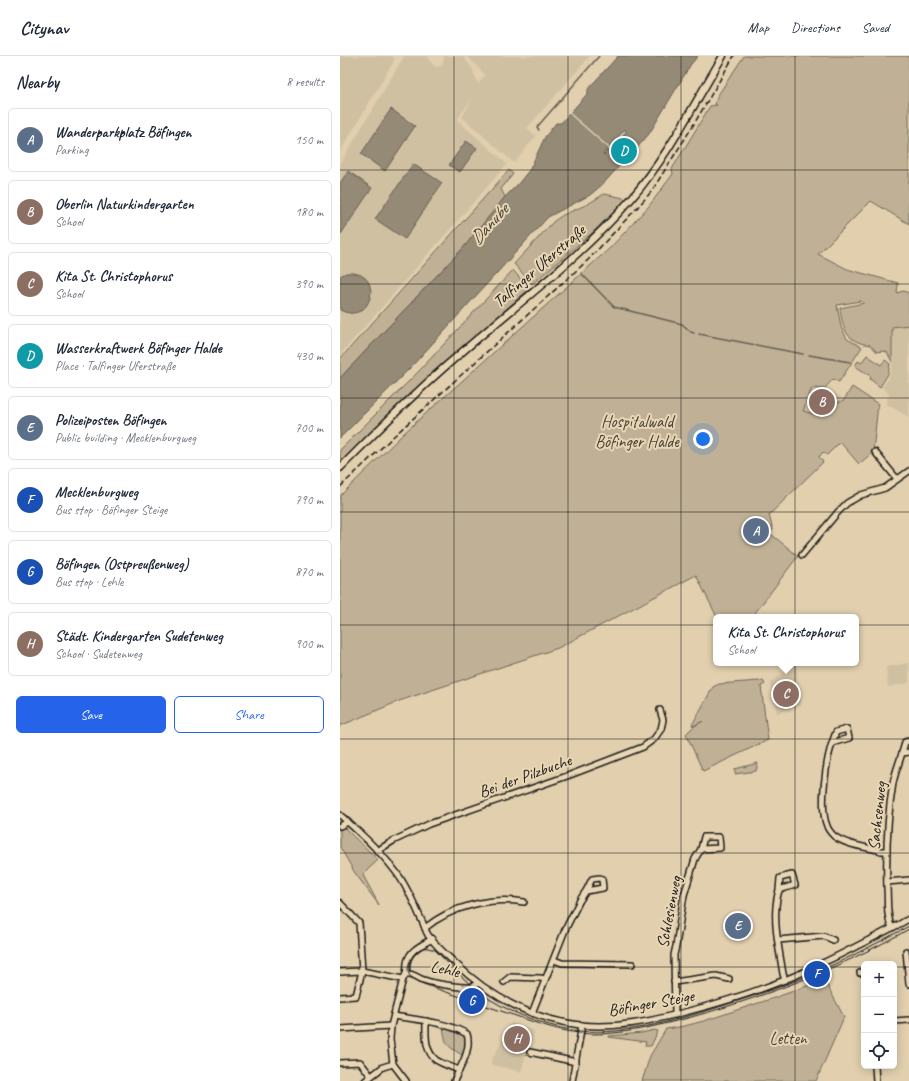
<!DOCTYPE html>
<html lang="en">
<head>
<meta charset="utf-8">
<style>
	body { margin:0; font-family:Caveat,sans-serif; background:#f2f2f3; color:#1f2937 }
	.controls { position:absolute; right:12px; bottom:12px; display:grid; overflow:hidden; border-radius:6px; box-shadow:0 2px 10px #0003 }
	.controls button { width:36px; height:36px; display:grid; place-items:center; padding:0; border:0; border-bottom:1px solid #e0e1e3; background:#fff; color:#1f2937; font:20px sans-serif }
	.you { position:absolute; left:363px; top:383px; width:14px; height:14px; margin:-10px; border:3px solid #fff; border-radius:50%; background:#1a73e8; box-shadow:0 0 0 6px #1a73e833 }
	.badge { display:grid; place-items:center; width:26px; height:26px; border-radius:50%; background:#2563eb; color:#fff; font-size:13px; font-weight:700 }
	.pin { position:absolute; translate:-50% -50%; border:2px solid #fff; box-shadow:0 1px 4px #0006 }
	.popup { position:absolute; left:373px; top:558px; width:146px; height:52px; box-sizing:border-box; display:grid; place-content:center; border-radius:6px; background:#fff; filter:drop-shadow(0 1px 3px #0005); font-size:13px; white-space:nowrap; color:#747a83 }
	.popup b { font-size:15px; color:#1f2937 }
	.popup::after { content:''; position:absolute; left:50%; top:100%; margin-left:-8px; border:8px solid transparent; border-top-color:#fff }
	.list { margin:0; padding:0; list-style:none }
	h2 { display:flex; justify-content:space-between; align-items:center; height:52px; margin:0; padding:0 16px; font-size:17px }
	h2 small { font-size:13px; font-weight:400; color:#747a83 }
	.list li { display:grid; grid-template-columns:26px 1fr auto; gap:12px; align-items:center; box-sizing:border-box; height:64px; margin:0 8px 8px; padding:0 8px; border:1px solid #e0e1e3; border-radius:6px }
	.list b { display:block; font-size:15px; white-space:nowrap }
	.list p { margin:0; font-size:13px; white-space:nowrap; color:#747a83 }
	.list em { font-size:13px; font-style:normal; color:#747a83 }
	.actions { display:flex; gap:8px; padding:12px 16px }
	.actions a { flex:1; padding:9px 0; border:1px solid #2563eb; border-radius:6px; text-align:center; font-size:14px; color:#2563eb }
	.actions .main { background:#2563eb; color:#fff }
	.icon { flex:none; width:22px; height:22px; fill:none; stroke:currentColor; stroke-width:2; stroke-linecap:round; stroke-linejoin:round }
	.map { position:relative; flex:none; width:569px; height:1025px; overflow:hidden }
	header { display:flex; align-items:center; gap:24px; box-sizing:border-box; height:56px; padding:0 20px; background:#fff; border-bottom:1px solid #e0e1e3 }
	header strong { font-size:19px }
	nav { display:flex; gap:22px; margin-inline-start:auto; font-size:14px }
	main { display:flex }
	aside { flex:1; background:#fff }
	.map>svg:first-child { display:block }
</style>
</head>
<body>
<header>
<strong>Citynav</strong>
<nav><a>Map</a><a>Directions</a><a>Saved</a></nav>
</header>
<main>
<aside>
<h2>Nearby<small>8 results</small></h2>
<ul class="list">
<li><span class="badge" style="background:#5c6f8a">A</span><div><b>Wanderparkplatz Böfingen</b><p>Parking</p></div><em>150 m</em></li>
<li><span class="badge" style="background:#8d6e63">B</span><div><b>Oberlin Naturkindergarten</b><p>School</p></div><em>180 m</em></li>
<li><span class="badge" style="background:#8d6e63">C</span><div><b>Kita St. Christophorus</b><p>School</p></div><em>390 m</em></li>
<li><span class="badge" style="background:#0f9aa8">D</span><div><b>Wasserkraftwerk Böfinger Halde</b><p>Place · Talfinger Uferstraße</p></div><em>430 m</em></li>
<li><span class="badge" style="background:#5c6f8a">E</span><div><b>Polizeiposten Böfingen</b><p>Public building · Mecklenburgweg</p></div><em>700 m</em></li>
<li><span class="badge" style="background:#1a4fb4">F</span><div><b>Mecklenburgweg</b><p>Bus stop · Böfinger Steige</p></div><em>790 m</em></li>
<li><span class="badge" style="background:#1a4fb4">G</span><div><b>Böfingen (Ostpreußenweg)</b><p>Bus stop · Lehle</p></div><em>870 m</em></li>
<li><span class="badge" style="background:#8d6e63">H</span><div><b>Städt. Kindergarten Sudetenweg</b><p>School · Sudetenweg</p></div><em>900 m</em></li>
</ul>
<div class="actions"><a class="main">Save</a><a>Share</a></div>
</aside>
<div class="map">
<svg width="569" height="1025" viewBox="0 0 569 1025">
	<rect width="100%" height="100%" fill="#e1cfae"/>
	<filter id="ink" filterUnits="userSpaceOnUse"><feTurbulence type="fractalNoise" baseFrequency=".025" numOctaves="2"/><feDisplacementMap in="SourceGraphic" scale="8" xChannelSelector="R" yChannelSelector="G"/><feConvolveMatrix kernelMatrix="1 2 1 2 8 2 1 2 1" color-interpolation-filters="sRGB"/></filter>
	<g filter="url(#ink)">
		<g fill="#d0c0a2">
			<path d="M0 0H51L55 3 0 96Z"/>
			<path d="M64 0H86L95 11 101 10 105 0H123L133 14 138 28 145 19 127 0H250L187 72 196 80 174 107 122 61 135 38 117 64 167 108 0 299V108Z"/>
			<path d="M569 269V361L546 348 549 338 542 331 549 322 552 311V271Z"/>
			<path d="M486 330 504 344 492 349 481 360 463 355 472 332 484 333Z"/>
			<path d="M456 607 461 649 437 657 430 627Z"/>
			<path d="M569 607V627L548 631 546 611Z"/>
			<path d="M171 967 194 975 190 992H188L181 1016 150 1008Z"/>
		</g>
		<g fill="#c0b196" stroke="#6e6659">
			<path d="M404 0H569V168L531 145 478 198 507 213 558 227 557 237 563 235 569 237V269L552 271V306L547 296 542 295 537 296C535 294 532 290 530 289 526 288 522 288 518 286 503 280 502 265 500 252L524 247 521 245 497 249 501 271 507 283 522 291 499 326 493 323 484 333 472 332 463 355 481 360 492 349 504 344 512 331 538 348 533 396 519 408 500 386 487 399 483 396 479 401 483 406 429 459 433 474 428 477 432 479 458 500 412 561H377L356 519 218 592 59 645 0 670V440L63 378 271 191 309 150 333 118 332 113 370 50 377 49 375 48 378 39Z"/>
			<path d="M169 114 173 118 161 133 165 141 124 191 0 322V303Z"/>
			<path d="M264 138 284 142 287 144 269 164 266 163 251 178 192 228 174 208 214 165 223 159 248 148Z"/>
			<path d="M173 214 189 233 107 305 0 409V394L80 314Z"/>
			<path d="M527 299 541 309 545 304 550 308 548 318 540 331 530 323 531 320 515 310 518 305 521 307Z"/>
			<path d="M419 625H423L425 628 421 630 428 684 363 715 346 678 353 671 363 665 353 670 352 669 373 631 379 628Z"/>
			<path d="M418 707 416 715 395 718V713Z"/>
			<path d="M0 772H5C15 783 27 792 38 804L23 818 24 821 39 849 15 817 0 791Z"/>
			<path d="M484 923 504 961 476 1025H302L310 1000 326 973C352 970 376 961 400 953 428 944 456 935 484 923Z"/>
			<path d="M103 971C122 977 130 977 122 999 106 989 106 990 103 971Z"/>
			<path d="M314 974 318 975 311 990H305L306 986 269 981V980L302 977Z"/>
		</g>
		<g fill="#958a76" stroke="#655e52">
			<path d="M278 0H358L351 8 309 78 296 93 283 79 286 76 285 73 263 98 264 99 268 94 283 106 263 128 250 139 208 161 71 311 0 382V322L124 191 165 141 178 128 190 113 205 81 216 67H221L248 37V33Z"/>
			<path d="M51 53 75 70 45 115 21 98Z"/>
			<path d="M126 85 137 92 120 116 109 109Z"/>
			<path d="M73 108 102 127 65 183 35 163Z"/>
			<path d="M8 115 32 132 1 178 0 127Z"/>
			<path d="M6 217C46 213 33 271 0 254V220Z"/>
		</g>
		<path fill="#e1cfae" d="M229 56 285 105V108L284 109 283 108 284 106 228 57Z"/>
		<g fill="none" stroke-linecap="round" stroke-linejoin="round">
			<g stroke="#655e52" stroke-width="1.5">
				<path d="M199 74 197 71 259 0"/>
				<path d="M241 217 274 251 342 268 351 276 354 277"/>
				<path d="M359 278 463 298"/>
				<path d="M469 299 510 306"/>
			</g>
			<defs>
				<g id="minor">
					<path d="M535 396 557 423"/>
					<path d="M462 499 498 456 507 447 521 439 545 432 569 415"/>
					<path d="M492 687 496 676 507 673 509 682 492 687C486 706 479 752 487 770 488 774 491 777 494 780 506 789 526 791 541 795H547"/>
					<path d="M562 697 569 696"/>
					<path d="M0 759C21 778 45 799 61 823 69 836 75 849 81 863 84 868 85 874 88 879 95 889 105 898 114 906 149 940 191 963 240 969 275 973 312 965 345 956 381 947 418 935 452 921 492 904 531 883 569 863"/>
					<path d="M0 770 8 766"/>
					<path d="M37 795 53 785 89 768 230 719 303 691 314 683 321 673 323 664 320 654"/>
					<path d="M547 826 569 824"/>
					<path d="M439 834 440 822 452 819 455 829 439 834C431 861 439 891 443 918L445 924"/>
					<path d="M0 847 19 867 22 915 16 940 0 941"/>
					<path d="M85 872C112 850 150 841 184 846"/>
					<path d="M552 872C546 860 548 845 547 832 546 797 547 762 553 727 556 713 562 700 565 686L569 685"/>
					<path d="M438 884 484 880 493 884"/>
					<path d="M566 895 569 928"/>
					<path d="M214 904 222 907 292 908"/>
					<path d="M0 916 22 915 63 923"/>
					<path d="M520 917 524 916"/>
					<path d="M67 918C73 917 76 921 81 923 90 927 115 931 125 931 130 932 133 930 137 928"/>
					<path d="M164 926 170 921 200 922 205 923"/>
					<path d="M334 926 376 920 389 923"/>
					<path d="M192 957 225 874 240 844 246 835 263 832 262 823 260 822 252 823 246 835"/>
					<path d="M335 959 334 899 336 890 344 839 355 803 361 793 380 792 379 781H364L361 793"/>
					<path d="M54 960C78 964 106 966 127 978 132 994 120 1011 114 1025"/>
					<path d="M86 965C86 978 84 994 96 1004 102 1008 112 1011 119 1014"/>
					<path d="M554 965 569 964"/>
					<path d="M0 973 51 970"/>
					<path d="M190 996 236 1006"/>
					<path d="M0 1007 20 1006 31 1020"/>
					<path d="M535 1010 536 1025"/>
					<path d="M25 1025 43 1011 53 1008"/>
					<path d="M66 1025 53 1008 50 983 51 970 63 923C68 916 66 915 67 907 69 894 82 889 92 883"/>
					<path d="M232 1025 242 969"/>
				</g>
				<path id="tertiary" d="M0 412C37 375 74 337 114 303 173 251 240 202 291 143 328 100 354 48 383 0"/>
			</defs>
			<use href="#minor" stroke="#1c1c1c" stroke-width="8"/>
			<use href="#tertiary" stroke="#1c1c1c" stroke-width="9"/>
			<use href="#minor" stroke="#e9d6b4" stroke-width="5"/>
			<use href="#tertiary" stroke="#e9d6b4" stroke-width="6"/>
			<path stroke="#1c1c1c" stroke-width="1" d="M569 870C532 890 494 910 455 925 427 936 398 945 369 954 322 968 270 983 221 972 189 964 156 951 132 930 119 919 107 906 95 894 91 893 87 891 83 892 73 894 64 912 70 920 72 922 76 924 78 926 106 936 135 946 164 956 189 964 213 974 240 977 273 981 312 971 344 963 422 942 499 913 569 873"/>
			<path stroke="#1c1c1c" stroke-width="1.5" stroke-dasharray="6 3" stroke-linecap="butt" d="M0 431 55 379 248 204 296 153 311 136 351 73 394 0"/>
		</g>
	</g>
	<path fill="none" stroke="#1c1c1c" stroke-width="1" stroke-opacity="0.55" d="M114 0V1025M228 0V1025M341 0V1025M455 0V1025M0 114H569M0 228H569M0 342H569M0 456H569M0 569H569M0 683H569M0 797H569M0 911H524M554 911H569"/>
	<g text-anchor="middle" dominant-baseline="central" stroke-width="4" stroke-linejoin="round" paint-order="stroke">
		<g font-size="17" fill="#1c1c1c" stroke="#e9d6b4">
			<text transform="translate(199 210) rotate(-41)">Talfinger Uferstraße</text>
			<text transform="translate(185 720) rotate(-20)">Bei der Pilzbuche</text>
			<text transform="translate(537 760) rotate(-84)">Sachsenweg</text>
			<text transform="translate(329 856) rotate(-79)">Schlesienweg</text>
			<text transform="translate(105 913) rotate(12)">Lehle</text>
			<text transform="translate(311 947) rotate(-10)">Böfinger Steige</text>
		</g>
		<g font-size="17" fill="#45413a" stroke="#e9d6b4">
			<text x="297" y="365">Hospitalwald<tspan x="297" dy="20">Böfinger Halde</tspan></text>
			<text x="448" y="982">Letten</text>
		</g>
		<g font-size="18" font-style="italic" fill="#46423c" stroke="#e9d6b4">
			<text transform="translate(149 168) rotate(-48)">Danube</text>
		</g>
	</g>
</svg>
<div class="controls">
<button>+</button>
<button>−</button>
<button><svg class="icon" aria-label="locate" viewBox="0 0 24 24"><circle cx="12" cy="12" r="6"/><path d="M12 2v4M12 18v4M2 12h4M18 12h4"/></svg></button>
</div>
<div class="you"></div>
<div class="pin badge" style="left:416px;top:475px;background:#5c6f8a">A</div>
<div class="pin badge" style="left:482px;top:346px;background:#8d6e63">B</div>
<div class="pin badge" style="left:446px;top:638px;background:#8d6e63">C</div>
<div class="popup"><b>Kita St. Christophorus</b>School</div>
<div class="pin badge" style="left:284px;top:95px;background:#0f9aa8">D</div>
<div class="pin badge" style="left:398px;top:870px;background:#5c6f8a">E</div>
<div class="pin badge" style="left:477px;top:918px;background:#1a4fb4">F</div>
<div class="pin badge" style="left:132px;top:945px;background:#1a4fb4">G</div>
<div class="pin badge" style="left:177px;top:983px;background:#8d6e63">H</div>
</div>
</main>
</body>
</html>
